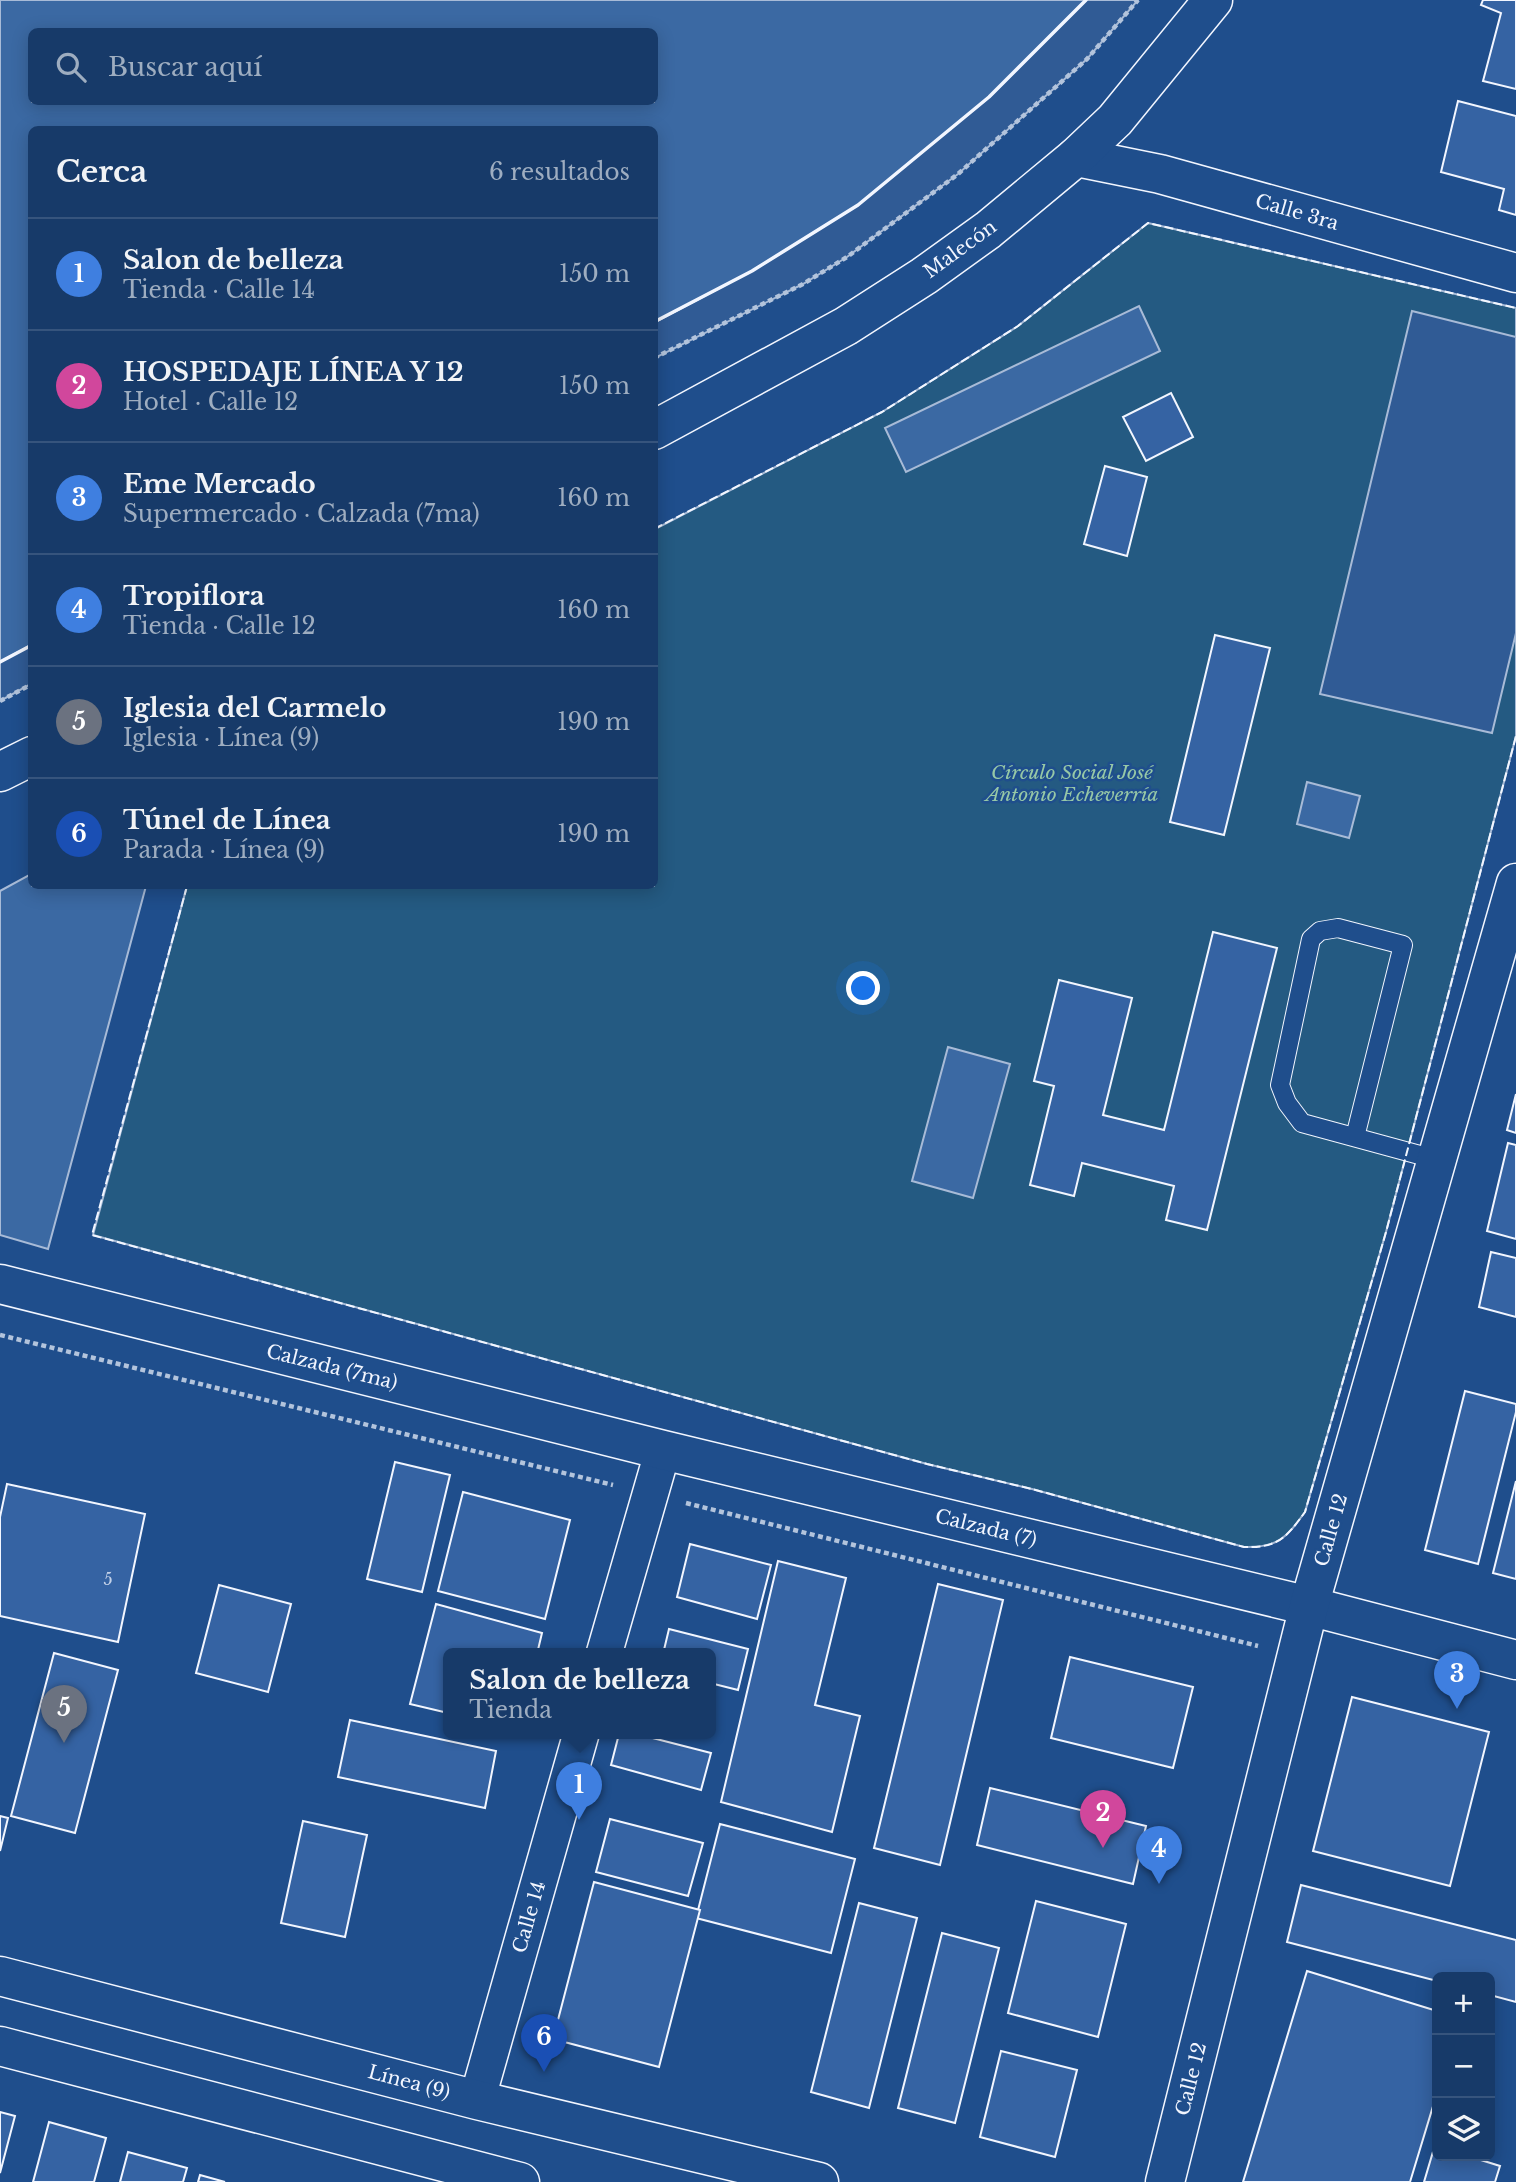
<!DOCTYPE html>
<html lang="es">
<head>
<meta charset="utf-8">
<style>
	body { margin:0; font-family:"Libre Baskerville",serif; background:#20416f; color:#f1f3f6 }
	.controls { position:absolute; right:21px; bottom:21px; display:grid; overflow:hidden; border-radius:10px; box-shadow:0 4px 18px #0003 }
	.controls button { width:63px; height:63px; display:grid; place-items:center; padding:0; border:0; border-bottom:2px solid #36547d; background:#173a69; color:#f1f3f6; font:35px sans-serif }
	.you { position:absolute; left:864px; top:989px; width:24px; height:24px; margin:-18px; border:5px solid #fff; border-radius:50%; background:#1a73e8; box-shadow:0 0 0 10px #1a73e833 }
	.badge { display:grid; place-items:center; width:46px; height:46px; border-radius:50%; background:#ffb74d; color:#fff; font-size:23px; font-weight:700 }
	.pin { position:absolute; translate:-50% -58px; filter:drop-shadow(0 2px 4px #0008) }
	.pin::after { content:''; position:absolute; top:37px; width:24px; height:21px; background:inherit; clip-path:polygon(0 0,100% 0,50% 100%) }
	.popup { position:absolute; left:443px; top:1648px; width:273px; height:91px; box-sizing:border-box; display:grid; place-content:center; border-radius:10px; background:#173a69; filter:drop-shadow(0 2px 5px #0005); font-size:23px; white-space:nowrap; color:#9eadc0 }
	.popup b { font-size:26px; color:#f1f3f6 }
	.popup::after { content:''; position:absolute; left:50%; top:100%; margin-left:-14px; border:14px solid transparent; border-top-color:#173a69 }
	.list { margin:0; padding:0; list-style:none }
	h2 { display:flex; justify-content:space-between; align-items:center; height:91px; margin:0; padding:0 28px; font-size:30px }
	h2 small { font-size:23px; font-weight:400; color:#9eadc0 }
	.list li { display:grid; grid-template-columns:46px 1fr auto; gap:21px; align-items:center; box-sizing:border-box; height:112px; padding:0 28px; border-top:2px solid #36547d }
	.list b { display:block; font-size:26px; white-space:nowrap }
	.list p { margin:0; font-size:23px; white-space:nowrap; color:#9eadc0 }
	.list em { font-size:23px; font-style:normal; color:#9eadc0 }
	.icon { flex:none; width:38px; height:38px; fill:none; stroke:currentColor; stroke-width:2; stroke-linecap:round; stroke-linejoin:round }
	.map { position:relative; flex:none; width:1516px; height:2182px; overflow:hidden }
	.search { position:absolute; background:#173a69; box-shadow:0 4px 18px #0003; left:28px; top:28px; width:630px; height:77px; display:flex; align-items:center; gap:18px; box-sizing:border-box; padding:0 24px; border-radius:10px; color:#9eadc0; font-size:26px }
	.panel { position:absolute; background:#173a69; box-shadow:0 4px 18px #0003; left:28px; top:126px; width:630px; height:763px; border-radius:10px }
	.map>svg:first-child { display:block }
</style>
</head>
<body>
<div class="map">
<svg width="1516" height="2182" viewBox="0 0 1516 2182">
	<rect width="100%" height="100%" fill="#1f4e8c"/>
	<path fill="#245a82" stroke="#a8bbd7" stroke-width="2" d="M1148 223 1516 308V736L1386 1232 1305 1512C1286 1538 1278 1548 1244 1547L1032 1489 927 1464 93 1235 187 886H654L655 529 882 412 1018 326Z"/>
	<g fill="#305b95" stroke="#a8bbd7" stroke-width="2">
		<path d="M1086 0H1138L1087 59 958 174 847 257 803 284 655 358V322L752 271 858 205 989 97Z"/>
		<path d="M1412 311 1516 337V633L1492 733 1320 694Z"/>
		<path d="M31 645V684L0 701V662Z"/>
	</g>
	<g fill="#3b69a3" stroke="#a8bbd7" stroke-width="2" fill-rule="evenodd">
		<path d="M0 0H1086L989 97 858 205 752 271 655 322 654 130H32L31 645 0 662ZM32 32H654V102H32Z"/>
		<path d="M1139 306 1160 351 906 472 885 428Z"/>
		<path d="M1307 782 1360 796 1349 838 1297 824Z"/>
		<path d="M31 874 32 886H146L48 1249 0 1235V891Z"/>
		<path d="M948 1047 1010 1064 973 1198 912 1181Z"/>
	</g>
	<g fill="#3563a3" stroke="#f2f6ff" stroke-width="2">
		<path d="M1483 0H1516V89L1483 81 1501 13 1481 5Z"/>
		<path d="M1458 101 1516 116V215L1499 210 1504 189 1441 172Z"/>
		<path d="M1171 393 1193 437 1146 461 1123 417Z"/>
		<path d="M1105 466 1147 477 1127 556 1084 544Z"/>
		<path d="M1215 635 1270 648 1224 835 1170 822Z"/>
		<path d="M1213 932 1277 948 1207 1230 1166 1220 1174 1186 1082 1163 1074 1196 1030 1185 1054 1086 1034 1081 1059 980 1132 998 1103 1115 1164 1130Z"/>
		<path d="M1516 1094V1133L1507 1130Z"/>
		<path d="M1508 1143 1516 1145V1239L1487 1231Z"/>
		<path d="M1491 1252 1516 1258V1317L1479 1307Z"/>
		<path d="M1465 1391 1516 1404V1412L1478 1564 1425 1550Z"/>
		<path d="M395 1462 450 1475 422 1592 367 1579Z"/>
		<path d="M1516 1481V1579L1493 1573Z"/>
		<path d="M7 1484 145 1514 118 1642 0 1616V1517Z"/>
		<path d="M463 1492 570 1520 545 1619 438 1591Z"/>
		<path d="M690 1544 771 1565 757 1619 677 1597Z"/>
		<path d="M778 1561 846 1578 815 1705 860 1716 832 1832 721 1802Z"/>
		<path d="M938 1584 1003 1600 940 1865 874 1848Z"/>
		<path d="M219 1585 291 1604 268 1692 196 1673Z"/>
		<path d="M436 1604 542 1633 537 1654H448V1713L410 1704Z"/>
		<path d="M669 1629 748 1649 738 1690 710 1683V1654H663Z"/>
		<path d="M54 1653 118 1670 75 1833 11 1816Z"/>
		<path d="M1070 1657 1193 1687 1173 1768 1051 1738Z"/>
		<path d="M1352 1697 1489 1732 1450 1886 1313 1851Z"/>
		<path d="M350 1720 496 1751 485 1808 338 1777Z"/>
		<path d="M619 1734H637L711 1753 701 1790 611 1765Z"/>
		<path d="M990 1788 1146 1826 1133 1884 977 1845Z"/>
		<path d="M0 1816 8 1818 0 1851Z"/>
		<path d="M610 1819 703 1843 688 1896 596 1872Z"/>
		<path d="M303 1821 367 1835 345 1937 281 1923Z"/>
		<path d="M720 1824 855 1859 831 1953 696 1918Z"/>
		<path d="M594 1882 700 1910 659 2067 553 2039Z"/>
		<path d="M1301 1885 1516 1940V2002L1490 1995V1977H1437V1981L1287 1942Z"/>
		<path d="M1036 1901 1126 1924 1098 2037 1008 2013Z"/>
		<path d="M859 1903 917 1918 869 2108 811 2092Z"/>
		<path d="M942 1933 999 1948 955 2123 898 2108Z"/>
		<path d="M1307 1971 1437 2011V2093L1410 2182H1243Z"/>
		<path d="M1001 2051 1077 2070 1055 2157 980 2137Z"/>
		<path d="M0 2112 15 2116 0 2173Z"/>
		<path d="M49 2122 106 2138 94 2182H33Z"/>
		<path d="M1435 2145 1437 2146V2156H1468L1500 2166 1495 2182H1424Z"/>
		<path d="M128 2152 187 2168 183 2182H120Z"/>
		<path d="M200 2175 225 2182H198Z"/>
	</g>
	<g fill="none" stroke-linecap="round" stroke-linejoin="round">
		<defs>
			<path id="service" d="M1355 1137 1403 945 1338 928 1320 931 1311 939 1280 1085 1287 1103 1302 1123 1438 1160"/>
			<g id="minor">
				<path d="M604 1654 663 1450"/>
				<path d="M477 2100 581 1734"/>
			</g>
			<g id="secondary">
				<path d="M1076 157 1160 174 1516 273"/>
				<path d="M0 1284 663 1450 1309 1606 1516 1660"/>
				<path d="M1165 2182 1309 1606 1516 883"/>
			</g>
			<g id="primary">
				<path d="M0 1976 477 2100 819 2182"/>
				<path d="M0 2046 520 2182"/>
			</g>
			<g id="trunk">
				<path d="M654 430 846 326 924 276 988 230 1076 157 1115 120 1213 0"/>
				<path d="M0 772 32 756"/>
			</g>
		</defs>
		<use href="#service" stroke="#f2f6ff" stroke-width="20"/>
		<use href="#minor" stroke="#f2f6ff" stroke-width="38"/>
		<use href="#secondary" stroke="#f2f6ff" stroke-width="41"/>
		<use href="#primary" stroke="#f2f6ff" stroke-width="41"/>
		<use href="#trunk" stroke="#f2f6ff" stroke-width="41"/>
		<g stroke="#b3c4dc" stroke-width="4.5" stroke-dasharray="5 3.5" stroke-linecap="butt">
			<path d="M654 358 803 284 847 257 958 174 1087 59 1138 0"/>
			<path d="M0 701 32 684"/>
			<path d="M0 1335 613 1485"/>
			<path d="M686 1503 1258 1646"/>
		</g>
		<use href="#service" stroke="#1f4e8c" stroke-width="18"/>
		<use href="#minor" stroke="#1f4e8c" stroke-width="35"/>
		<use href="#secondary" stroke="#1f4e8c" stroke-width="38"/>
		<use href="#primary" stroke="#1f4e8c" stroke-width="38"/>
		<use href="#trunk" stroke="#1f4e8c" stroke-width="38"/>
		<g stroke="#f2f6ff" stroke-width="2" stroke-dasharray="9 3.5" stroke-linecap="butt">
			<path d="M654 529 882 412 1018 326 1148 223 1516 308"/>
			<path d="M187 886 92 1235 927 1464 1032 1489 1244 1547C1278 1548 1286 1538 1305 1512L1386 1232 1516 736"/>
		</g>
		<g stroke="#f2f6ff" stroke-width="3.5">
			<path d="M654 322 752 271 858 205 989 97 1086 0"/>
			<path d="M0 662 32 645"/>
		</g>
	</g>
	<g text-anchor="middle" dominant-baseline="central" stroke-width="5" stroke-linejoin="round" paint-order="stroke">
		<g font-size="16" fill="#c3d1e8">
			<text x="108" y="1579">5</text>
		</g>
		<g font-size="19" fill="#f2f6ff" stroke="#1f4e8c">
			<text transform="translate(1297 212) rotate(16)">Calle 3ra</text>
			<text transform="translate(960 249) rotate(-36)">Malecón</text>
			<text transform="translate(332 1367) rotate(14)">Calzada (7ma)</text>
			<text transform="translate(986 1528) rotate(14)">Calzada (7)</text>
			<text transform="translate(1331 1530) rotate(-74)">Calle 12</text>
			<text transform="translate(529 1917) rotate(-74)">Calle 14</text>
			<text transform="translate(1191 2079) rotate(-76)">Calle 12</text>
			<text transform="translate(409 2082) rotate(15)">Línea (9)</text>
		</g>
		<g font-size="19" font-style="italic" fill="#97c8a6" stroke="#1f4e8c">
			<text x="1072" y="772">Círculo Social José<tspan x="1072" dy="22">Antonio Echeverría</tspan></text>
		</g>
	</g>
</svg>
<div class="controls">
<button>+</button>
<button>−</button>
<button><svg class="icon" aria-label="layers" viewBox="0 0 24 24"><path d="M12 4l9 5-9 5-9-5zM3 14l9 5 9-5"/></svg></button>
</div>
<div class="you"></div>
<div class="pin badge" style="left:579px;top:1820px;background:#3f7fe0">1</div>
<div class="popup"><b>Salon de belleza</b>Tienda</div>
<div class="pin badge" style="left:1103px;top:1848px;background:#d1479c">2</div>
<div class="pin badge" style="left:1457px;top:1709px;background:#3f7fe0">3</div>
<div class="pin badge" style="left:1159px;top:1884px;background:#3f7fe0">4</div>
<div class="pin badge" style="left:64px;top:1743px;background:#6b7280">5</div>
<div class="pin badge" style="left:544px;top:2072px;background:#1a4fb4">6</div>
<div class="search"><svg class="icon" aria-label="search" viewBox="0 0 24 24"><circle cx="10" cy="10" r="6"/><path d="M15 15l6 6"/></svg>Buscar aquí</div>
<section class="panel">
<h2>Cerca<small>6 resultados</small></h2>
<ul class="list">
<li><span class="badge" style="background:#3f7fe0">1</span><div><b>Salon de belleza</b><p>Tienda · Calle 14</p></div><em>150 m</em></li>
<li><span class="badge" style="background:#d1479c">2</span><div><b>HOSPEDAJE LÍNEA Y 12</b><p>Hotel · Calle 12</p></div><em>150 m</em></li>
<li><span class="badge" style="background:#3f7fe0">3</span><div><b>Eme Mercado</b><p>Supermercado · Calzada (7ma)</p></div><em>160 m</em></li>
<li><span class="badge" style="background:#3f7fe0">4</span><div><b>Tropiflora</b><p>Tienda · Calle 12</p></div><em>160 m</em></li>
<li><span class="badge" style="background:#6b7280">5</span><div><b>Iglesia del Carmelo</b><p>Iglesia · Línea (9)</p></div><em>190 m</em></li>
<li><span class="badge" style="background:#1a4fb4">6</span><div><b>Túnel de Línea</b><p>Parada · Línea (9)</p></div><em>190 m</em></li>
</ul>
</section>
</div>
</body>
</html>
